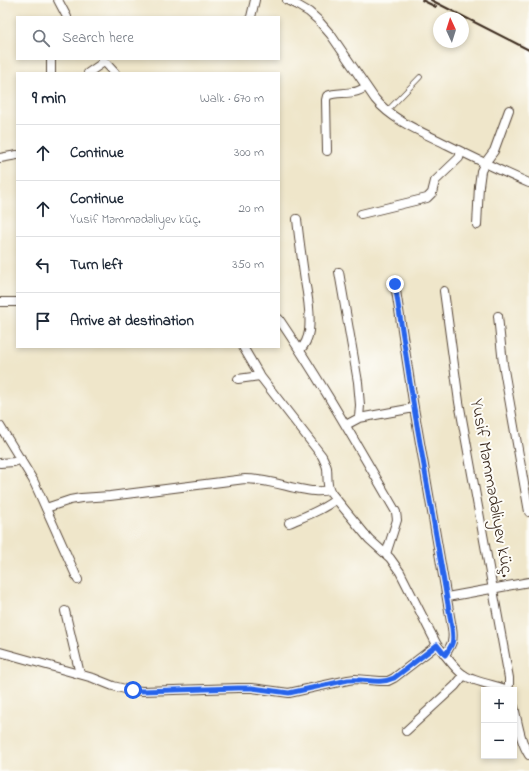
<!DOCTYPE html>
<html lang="en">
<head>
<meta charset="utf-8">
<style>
	body { margin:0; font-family:"Indie Flower",sans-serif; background:#f6f6f7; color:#1f2937 }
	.controls { position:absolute; right:12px; bottom:12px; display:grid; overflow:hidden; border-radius:0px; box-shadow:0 2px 6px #0003 }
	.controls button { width:36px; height:36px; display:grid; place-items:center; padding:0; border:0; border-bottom:1px solid #e0e1e3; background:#fff; color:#1f2937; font:20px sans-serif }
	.compass { position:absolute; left:433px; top:12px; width:36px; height:36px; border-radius:50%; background:#fff; box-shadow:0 2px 6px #0003; rotate:356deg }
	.stop { position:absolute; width:12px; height:12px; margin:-9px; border:3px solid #2563eb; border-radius:50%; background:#fff }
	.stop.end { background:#2563eb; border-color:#fff; box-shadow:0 1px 4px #0008 }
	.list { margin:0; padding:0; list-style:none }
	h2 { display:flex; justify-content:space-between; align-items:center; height:52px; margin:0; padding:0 16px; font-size:17px }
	h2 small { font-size:13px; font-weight:400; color:#747a83 }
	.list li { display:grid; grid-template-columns:26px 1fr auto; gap:12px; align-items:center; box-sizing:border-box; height:56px; padding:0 16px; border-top:1px solid #e0e1e3 }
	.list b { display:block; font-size:15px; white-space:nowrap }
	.list p { margin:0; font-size:13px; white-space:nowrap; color:#747a83 }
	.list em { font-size:13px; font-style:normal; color:#747a83 }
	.icon { flex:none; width:22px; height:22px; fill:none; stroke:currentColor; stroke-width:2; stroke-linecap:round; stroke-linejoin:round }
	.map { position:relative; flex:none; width:529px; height:771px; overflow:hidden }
	.search { position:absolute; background:#fff; box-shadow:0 2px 6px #0003; left:16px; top:16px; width:264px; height:44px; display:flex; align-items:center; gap:10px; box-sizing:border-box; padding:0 14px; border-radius:0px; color:#747a83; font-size:15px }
	.panel { position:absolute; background:#fff; box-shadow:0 2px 6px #0003; left:16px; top:72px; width:264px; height:276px; border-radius:0px }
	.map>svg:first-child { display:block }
</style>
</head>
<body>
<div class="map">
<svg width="529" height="771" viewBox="0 0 529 771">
	<rect width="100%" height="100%" fill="#fdfcf7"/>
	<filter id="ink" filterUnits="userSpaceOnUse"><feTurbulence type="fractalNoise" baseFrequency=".025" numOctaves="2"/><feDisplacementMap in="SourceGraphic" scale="8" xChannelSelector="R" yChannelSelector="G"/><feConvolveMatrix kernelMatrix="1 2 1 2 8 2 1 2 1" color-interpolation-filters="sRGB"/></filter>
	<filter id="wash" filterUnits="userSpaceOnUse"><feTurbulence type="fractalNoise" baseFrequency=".012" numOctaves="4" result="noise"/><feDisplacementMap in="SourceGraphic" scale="16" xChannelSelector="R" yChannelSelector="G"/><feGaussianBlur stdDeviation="0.9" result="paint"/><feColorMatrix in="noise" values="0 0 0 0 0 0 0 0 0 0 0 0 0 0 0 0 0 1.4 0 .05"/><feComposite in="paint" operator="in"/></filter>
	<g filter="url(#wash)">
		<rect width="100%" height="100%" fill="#efe6ca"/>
	</g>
	<g filter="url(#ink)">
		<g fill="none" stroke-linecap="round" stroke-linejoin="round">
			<defs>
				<path id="service" d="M387 111 420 77"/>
				<g id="minor">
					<path d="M58 0 67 17"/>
					<path d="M287 0 297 5 309 12 318 20 331 35 375 99C393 121 422 132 448 145 474 158 501 171 529 183"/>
					<path d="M251 17 255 0"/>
					<path d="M51 59V73"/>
					<path d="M102 59 115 73"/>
					<path d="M88 73 104 62"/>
					<path d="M327 151 326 100 327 96C335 92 345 94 353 92 358 92 362 89 366 87"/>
					<path d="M0 158 17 155"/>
					<path d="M361 214 427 198 432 193 435 181 459 158 461 152"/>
					<path d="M297 219C299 239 302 260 305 281 308 297 311 314 309 331 308 338 305 345 300 350"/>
					<path d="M477 225 479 186 481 171 485 163 494 151 509 110"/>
					<path d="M339 272 358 382 360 405 359 418 346 425"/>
					<path d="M395 284 414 408 452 628C454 641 452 644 445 655"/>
					<path d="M444 291 459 402 509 678V685L507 690"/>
					<path d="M0 302H17"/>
					<path d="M498 316 503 364 529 512"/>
					<path d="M279 319C321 381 358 447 396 512L397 520 386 554"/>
					<path d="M243 347 260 376 322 456C324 460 326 464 327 468 328 478 326 486 332 494L369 539 390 558 400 572 437 645C444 653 455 670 464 675 472 681 493 685 502 688L507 690"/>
					<path d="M238 379 260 376"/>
					<path d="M359 418 414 408"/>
					<path d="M0 426 33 480 39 493 78 580"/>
					<path d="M0 463 14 462 21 459"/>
					<path d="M46 508 70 500 81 498 110 496 245 479C262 479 278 484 295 488 306 490 317 493 329 490"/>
					<path d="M289 523C305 516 323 510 336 499"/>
					<path d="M447 597 529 582"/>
					<path d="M65 611 80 674"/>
					<path d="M0 652 93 678 113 686 125 689 142 691 238 688H252L289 693 348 680 355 679 380 681H388L394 678 437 645"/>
					<path d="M514 707C518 723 520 741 529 755"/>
					<path d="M406 731 455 686 464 675"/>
				</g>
			</defs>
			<use href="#service" stroke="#564638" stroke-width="5.5"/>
			<use href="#minor" stroke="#564638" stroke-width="10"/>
			<use href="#service" stroke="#fff" stroke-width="4"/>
			<use href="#minor" stroke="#fff" stroke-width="8"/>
			<g stroke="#3b2a1e" stroke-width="2">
				<path d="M422 0 436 7"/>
				<path d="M431 0 529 50"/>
			</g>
		</g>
	</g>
	<g fill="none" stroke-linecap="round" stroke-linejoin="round" filter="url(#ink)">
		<path stroke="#2563eb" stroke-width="5" d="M133 690 142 691 238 688H252L289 693 348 680C363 678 379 685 394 678L437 645 445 655C453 644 454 642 452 628L414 408 395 284"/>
	</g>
	<g text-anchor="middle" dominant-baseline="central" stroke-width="4" stroke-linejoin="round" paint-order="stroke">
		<g font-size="18" fill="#3b2a1e" stroke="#fdfcf7">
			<text transform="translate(491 488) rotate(80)">Yusif Məmmədəliyev küç.</text>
		</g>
	</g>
</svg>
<div class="controls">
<button>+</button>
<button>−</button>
</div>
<svg class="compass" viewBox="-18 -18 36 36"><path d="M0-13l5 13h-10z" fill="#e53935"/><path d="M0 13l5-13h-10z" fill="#747a83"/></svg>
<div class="stop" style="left:133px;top:690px"></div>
<div class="stop end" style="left:395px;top:284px"></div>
<div class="search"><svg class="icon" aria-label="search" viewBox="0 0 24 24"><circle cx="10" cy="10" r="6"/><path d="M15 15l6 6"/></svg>Search here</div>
<section class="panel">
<h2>9 min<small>Walk · 670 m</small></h2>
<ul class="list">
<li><svg class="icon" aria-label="ahead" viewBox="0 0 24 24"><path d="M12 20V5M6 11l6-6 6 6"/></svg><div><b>Continue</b></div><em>300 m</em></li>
<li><svg class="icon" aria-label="ahead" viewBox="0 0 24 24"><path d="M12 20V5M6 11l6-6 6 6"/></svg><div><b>Continue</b><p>Yusif Məmmədəliyev küç.</p></div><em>20 m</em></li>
<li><svg class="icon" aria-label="left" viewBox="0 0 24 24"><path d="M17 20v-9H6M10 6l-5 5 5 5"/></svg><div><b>Turn left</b></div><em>350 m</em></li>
<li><svg class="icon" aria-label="arrive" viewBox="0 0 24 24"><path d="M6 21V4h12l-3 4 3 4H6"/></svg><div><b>Arrive at destination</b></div></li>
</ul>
</section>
</div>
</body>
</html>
